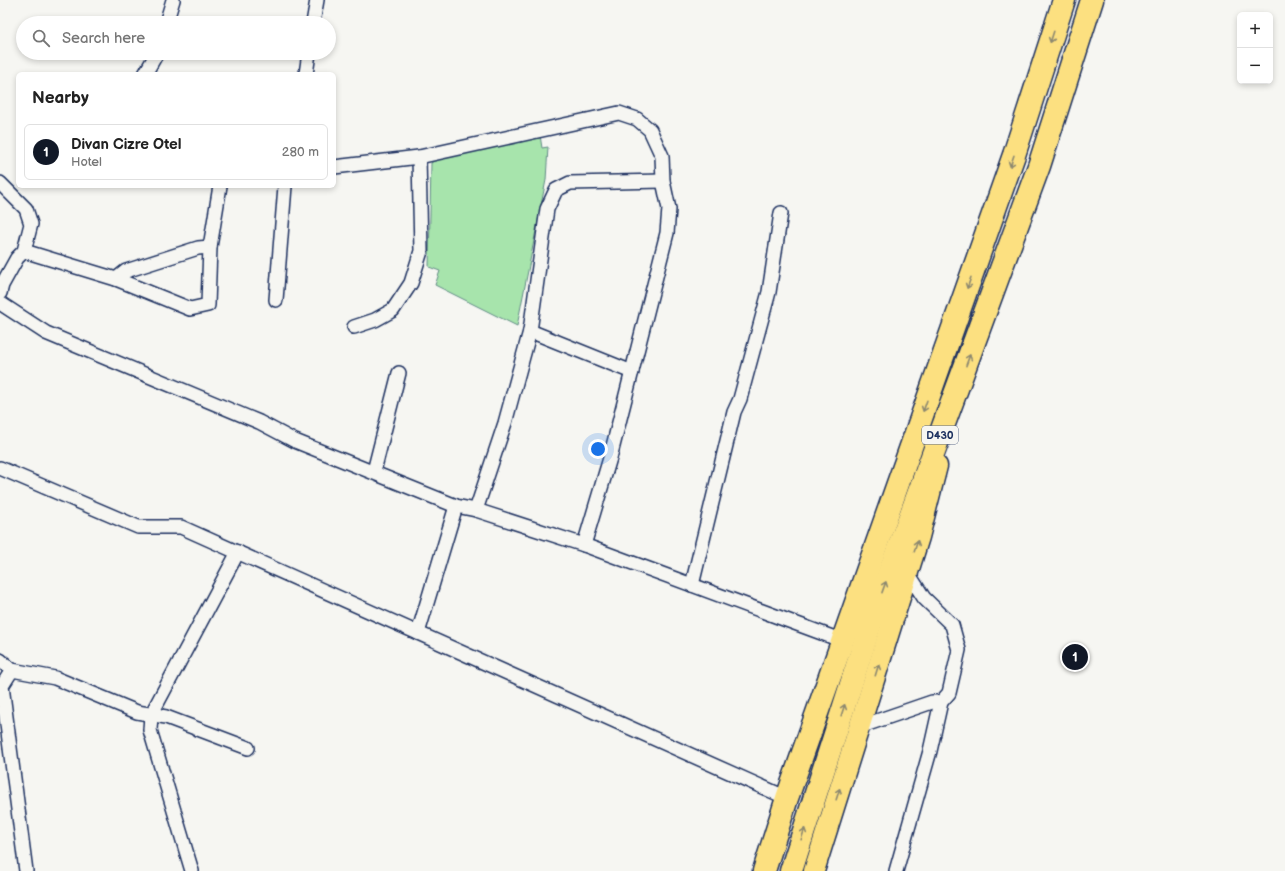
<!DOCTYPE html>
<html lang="en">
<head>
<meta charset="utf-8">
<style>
	body { margin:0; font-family:"Balsamiq Sans",sans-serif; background:#f6f6f6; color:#222 }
	.controls { position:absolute; right:12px; top:12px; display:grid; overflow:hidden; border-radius:6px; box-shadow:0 2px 6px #0003 }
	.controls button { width:36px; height:36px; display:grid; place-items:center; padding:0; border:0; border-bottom:1px solid #e0e0e0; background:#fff; color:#222; font:20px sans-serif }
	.you { position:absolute; left:598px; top:449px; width:14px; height:14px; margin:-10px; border:3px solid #fff; border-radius:50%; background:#1a73e8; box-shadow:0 0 0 6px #1a73e833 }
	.badge { display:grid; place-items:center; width:26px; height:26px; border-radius:50%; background:#111827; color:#fff; font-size:13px; font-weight:700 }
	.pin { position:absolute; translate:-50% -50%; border:2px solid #fff; box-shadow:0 1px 4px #0006 }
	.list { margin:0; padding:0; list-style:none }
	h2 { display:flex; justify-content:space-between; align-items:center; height:52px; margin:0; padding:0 16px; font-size:17px }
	h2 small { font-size:13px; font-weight:400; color:#767676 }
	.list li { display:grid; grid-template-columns:26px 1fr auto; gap:12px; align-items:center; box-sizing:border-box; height:56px; margin:0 8px 8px; padding:0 8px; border:1px solid #e0e0e0; border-radius:6px }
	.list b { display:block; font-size:15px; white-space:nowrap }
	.list p { margin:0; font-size:13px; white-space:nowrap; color:#767676 }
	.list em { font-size:13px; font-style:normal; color:#767676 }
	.icon { flex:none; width:22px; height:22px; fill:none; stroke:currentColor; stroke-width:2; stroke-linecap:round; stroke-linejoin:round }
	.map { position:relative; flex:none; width:1285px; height:871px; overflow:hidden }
	.search { position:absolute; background:#fff; box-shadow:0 2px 6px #0003; left:16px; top:16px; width:320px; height:44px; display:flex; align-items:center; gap:10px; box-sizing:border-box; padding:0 14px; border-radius:22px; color:#767676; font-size:15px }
	.panel { position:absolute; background:#fff; box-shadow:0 2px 6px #0003; left:16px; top:72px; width:320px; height:116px; border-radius:6px }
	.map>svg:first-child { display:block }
</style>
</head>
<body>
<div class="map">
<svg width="1285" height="871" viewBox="0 0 1285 871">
	<rect width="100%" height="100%" fill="#f6f6f2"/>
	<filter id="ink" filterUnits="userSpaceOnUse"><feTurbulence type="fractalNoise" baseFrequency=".025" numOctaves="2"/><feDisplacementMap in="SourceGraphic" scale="8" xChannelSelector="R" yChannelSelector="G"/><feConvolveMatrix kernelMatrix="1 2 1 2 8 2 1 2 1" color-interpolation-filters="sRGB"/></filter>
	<g filter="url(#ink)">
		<path fill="#a7e4ac" stroke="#618a85" d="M540 135 542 148 548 147 546 180 517 326 435 285 440 271 429 267 431 163 440 157Z"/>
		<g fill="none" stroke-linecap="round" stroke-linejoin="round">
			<defs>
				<g id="street">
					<path d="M166 23 173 0"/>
					<path d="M313 23 317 0"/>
					<path d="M145 74 157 53"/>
					<path d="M306 74 309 53"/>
					<path d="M334 167 419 157 619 113 637 119 650 130 662 156 663 181 669 209 667 233 610 458 584 545"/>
					<path d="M0 183 26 209 31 224 24 251 17 258 2 285 0 293"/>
					<path d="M24 251 116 279 190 309 208 305 210 247 220 186"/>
					<path d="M116 279 126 271 198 248 210 247"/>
					<path d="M276 300 285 186"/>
					<path d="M0 303 46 333 259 422 295 441 456 506 476 510 584 545 843 641"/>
					<path d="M354 327 375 320 393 310 411 283 421 251 419 157"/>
					<path d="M530 331 632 372"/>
					<path d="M0 468 138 527H181L787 798"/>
					<path d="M374 471 399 373"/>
					<path d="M476 510 505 423 530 331 547 209 556 190 570 183 663 181"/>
					<path d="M692 585 734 412 740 399 769 292 781 213"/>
					<path d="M418 633 456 506"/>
					<path d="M0 660 12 670 55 678 137 712 166 717 248 748"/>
					<path d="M12 670 2 686 26 871"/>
					<path d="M859 727 932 702H941"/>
					<path d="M192 871 150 730 151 715 238 552"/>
					<path d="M896 871 930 751 941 702 949 693 959 650 952 625 924 598 908 573"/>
				</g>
				<path id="primary" d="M814 871 919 537 937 466"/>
				<g id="highway">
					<path d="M764 871 787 798 1014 155 1064 0"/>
					<path d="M791 871 871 622 1039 166 1092 0"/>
				</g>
			</defs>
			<use href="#street" stroke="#1b2f5e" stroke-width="16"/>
			<use href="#primary" stroke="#1b2f5e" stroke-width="23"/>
			<use href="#highway" stroke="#1b2f5e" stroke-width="25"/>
			<use href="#street" stroke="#f6f6f2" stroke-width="13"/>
			<use href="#primary" stroke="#fce080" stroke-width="20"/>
			<use href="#highway" stroke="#fce080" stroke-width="22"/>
		</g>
		<defs><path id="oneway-shaft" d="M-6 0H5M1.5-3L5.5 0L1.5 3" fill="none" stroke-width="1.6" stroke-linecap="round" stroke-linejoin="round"/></defs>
		<g stroke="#8c886f">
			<use href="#oneway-shaft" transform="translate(1052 37) rotate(108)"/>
			<use href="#oneway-shaft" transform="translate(1012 161) rotate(109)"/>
			<use href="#oneway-shaft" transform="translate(969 283) rotate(109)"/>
			<use href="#oneway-shaft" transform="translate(968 360) rotate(-70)"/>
			<use href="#oneway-shaft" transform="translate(925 406) rotate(109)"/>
			<use href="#oneway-shaft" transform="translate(916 546) rotate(-73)"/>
			<use href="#oneway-shaft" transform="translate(884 587) rotate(-70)"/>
			<use href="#oneway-shaft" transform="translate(877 670) rotate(-73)"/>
			<use href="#oneway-shaft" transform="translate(843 710) rotate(-72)"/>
			<use href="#oneway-shaft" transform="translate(838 794) rotate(-72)"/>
			<use href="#oneway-shaft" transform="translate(803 834) rotate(-72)"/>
		</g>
	</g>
	<g text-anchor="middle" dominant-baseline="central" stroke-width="3" stroke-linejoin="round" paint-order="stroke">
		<rect fill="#f6f6f2" stroke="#5d6b8a" stroke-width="1" x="922" y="426" width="36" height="18" rx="3"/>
		<g font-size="11" font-weight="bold" fill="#1b2f5e">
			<text x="940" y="435">D430</text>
		</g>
	</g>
</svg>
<div class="controls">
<button>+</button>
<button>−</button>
</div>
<div class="you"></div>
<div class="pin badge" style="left:1075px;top:657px">1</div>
<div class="search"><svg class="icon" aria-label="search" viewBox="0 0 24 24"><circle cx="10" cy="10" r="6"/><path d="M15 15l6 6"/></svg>Search here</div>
<section class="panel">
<h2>Nearby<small></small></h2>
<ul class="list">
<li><span class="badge">1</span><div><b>Divan Cizre Otel</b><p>Hotel</p></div><em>280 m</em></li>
</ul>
</section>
</div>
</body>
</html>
